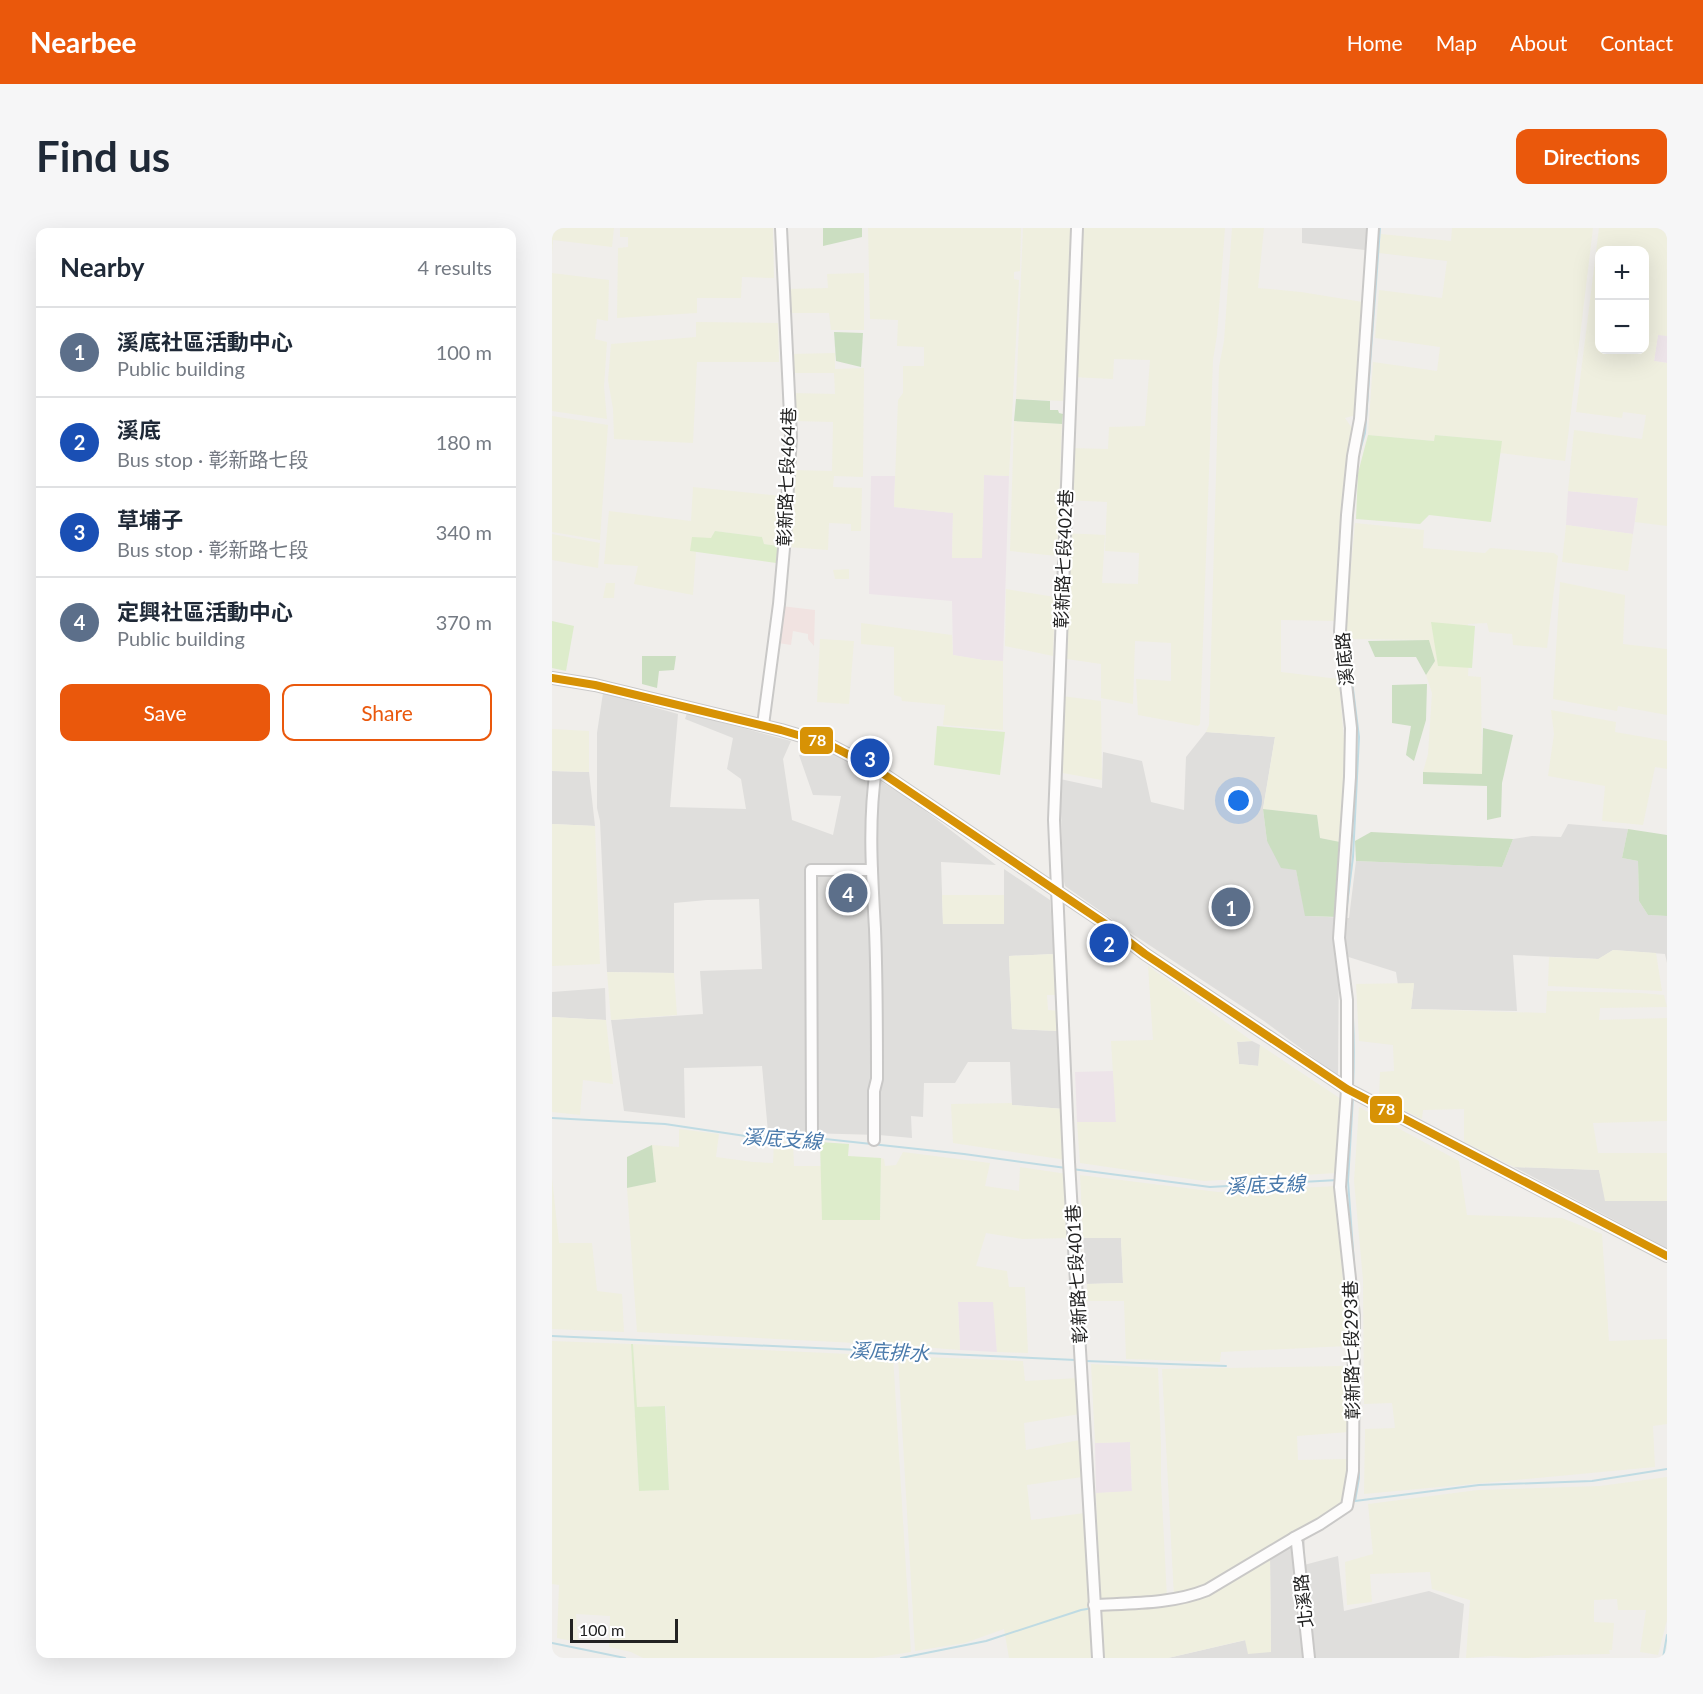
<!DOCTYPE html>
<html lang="en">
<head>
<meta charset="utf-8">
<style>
	body { margin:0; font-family:Lato,"Noto Sans TC",sans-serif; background:#f6f6f7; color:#1f2937 }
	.controls { position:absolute; right:18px; top:18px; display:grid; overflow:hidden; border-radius:12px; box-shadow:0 6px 24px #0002 }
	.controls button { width:54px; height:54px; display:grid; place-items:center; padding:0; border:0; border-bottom:2px solid #e0e1e3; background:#fff; color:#1f2937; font:30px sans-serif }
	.scale { position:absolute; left:18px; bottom:15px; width:108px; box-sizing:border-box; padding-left:6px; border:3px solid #222; border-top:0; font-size:16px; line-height:21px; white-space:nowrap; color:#222; -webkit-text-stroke:4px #fff; paint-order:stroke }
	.you { position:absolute; left:687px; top:573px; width:21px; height:21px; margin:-15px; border:4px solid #fff; border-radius:50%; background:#1a73e8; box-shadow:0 0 0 9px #1a73e833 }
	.badge { display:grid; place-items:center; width:39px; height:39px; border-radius:50%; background:#ea580c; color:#fff; font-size:20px; font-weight:700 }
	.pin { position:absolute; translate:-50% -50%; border:3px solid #fff; box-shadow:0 2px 6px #0006 }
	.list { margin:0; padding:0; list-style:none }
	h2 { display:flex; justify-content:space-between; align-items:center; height:78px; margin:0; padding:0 24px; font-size:26px }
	h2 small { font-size:20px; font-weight:400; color:#747a83 }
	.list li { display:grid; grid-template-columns:39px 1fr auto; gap:18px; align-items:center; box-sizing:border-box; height:90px; padding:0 24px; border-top:2px solid #e0e1e3 }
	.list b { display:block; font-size:22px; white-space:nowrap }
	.list p { margin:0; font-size:20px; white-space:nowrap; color:#747a83 }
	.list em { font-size:20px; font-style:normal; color:#747a83 }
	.actions { display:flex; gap:12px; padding:18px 24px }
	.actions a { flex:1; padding:14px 0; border:2px solid #ea580c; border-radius:12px; text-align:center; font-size:21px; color:#ea580c }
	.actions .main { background:#ea580c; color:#fff }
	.map { position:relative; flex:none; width:1115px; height:1430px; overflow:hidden; border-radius:12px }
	header { display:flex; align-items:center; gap:36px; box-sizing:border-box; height:84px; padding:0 30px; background:#ea580c; color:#fff }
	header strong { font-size:28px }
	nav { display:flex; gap:33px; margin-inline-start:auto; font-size:21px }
	.intro { display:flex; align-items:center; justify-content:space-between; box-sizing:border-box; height:144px; padding:0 36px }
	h1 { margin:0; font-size:42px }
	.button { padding:15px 27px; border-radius:12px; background:#ea580c; color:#fff; font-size:21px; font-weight:700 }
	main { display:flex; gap:36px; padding:0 36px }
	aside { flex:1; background:#fff; border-radius:12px; box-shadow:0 6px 24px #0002 }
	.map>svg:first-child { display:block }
</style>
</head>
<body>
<header>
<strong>Nearbee</strong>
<nav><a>Home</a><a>Map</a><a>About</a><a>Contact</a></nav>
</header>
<div class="intro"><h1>Find us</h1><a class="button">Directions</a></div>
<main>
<aside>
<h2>Nearby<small>4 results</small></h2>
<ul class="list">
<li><span class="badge" style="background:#5c6f8a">1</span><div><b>溪底社區活動中心</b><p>Public building</p></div><em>100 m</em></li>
<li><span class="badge" style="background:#1a4fb4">2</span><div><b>溪底</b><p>Bus stop · 彰新路七段</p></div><em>180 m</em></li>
<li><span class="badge" style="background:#1a4fb4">3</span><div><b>草埔子</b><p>Bus stop · 彰新路七段</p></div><em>340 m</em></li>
<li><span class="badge" style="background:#5c6f8a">4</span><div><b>定興社區活動中心</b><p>Public building</p></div><em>370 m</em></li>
</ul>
<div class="actions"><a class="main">Save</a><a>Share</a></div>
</aside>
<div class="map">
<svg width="1115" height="1430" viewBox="0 0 1115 1430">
	<rect width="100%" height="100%" fill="#f0eeeb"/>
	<g fill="#dfdedc">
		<path d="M750 0H815L813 22 750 15Z"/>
		<path d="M51 465 126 486 118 579 194 581 189 551 175 541 181 510 133 491 135 485 239 513 231 531 240 592 281 607 289 568 261 567 247 527 280 524 358 571 444 637 389 634 391 696H452V641L498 672 502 726 457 728 460 801 507 803 512 881 460 877 458 834H416L403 855H372L371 889 359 888 360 910 327 907 216 904 210 838 132 840 133 890 72 883 59 792 151 786 148 743 210 741 207 671 155 672 122 675V745L55 744 48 593 45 580V505Z"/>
		<path d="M654 504 723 509 711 581 715 613 744 642 754 688 797 690 804 633 950 639 961 611 980 608 1009 609 1016 596 1076 601 1070 630 1086 633 1087 673 1096 687 1115 688V735L1113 726 1061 722 1047 731 961 727 965 783 859 781 862 756 846 757 844 744 787 726 786 848 712 793 582 707 513 658 511 649 508 551 550 560 551 524 590 533 599 574 632 582 634 529Z"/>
		<path d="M0 543 37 544 43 598 0 596Z"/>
		<path d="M53 760 54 792 0 789V764Z"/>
		<path d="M700 813 708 817 707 838 687 836 685 814Z"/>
		<path d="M962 939 1047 942 1054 973H1115V1020Z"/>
		<path d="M569 1009 571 1055 535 1056 531 1010Z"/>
		<path d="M753 1310 752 1337 786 1328 792 1383 877 1363 912 1376 907 1430H616L694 1412 719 1423 718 1328Z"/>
	</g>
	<path fill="#f1e3e1" d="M229 378 263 382 262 418 256 411V406L241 403 239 417 226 415Z"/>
	<g fill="#ede4e9">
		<path d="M1106 106 1115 108V135L1102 133Z"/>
		<path d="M432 247 457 248 451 433 431 432 401 427 400 373 317 366 319 248H343L342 279 401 285 400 330H429Z"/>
		<path d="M1016 263 1086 270 1081 306 1014 297Z"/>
		<path d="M562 843 564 894H525L523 844Z"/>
		<path d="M406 1074H442L445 1124 408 1122Z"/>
		<path d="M578 1214 580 1264 544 1265 543 1215Z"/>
	</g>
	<g fill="#efefdf" fill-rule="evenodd">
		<path d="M0 0H62L60 19 1 12 0 27Z"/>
		<path d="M68 0H221L222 50 190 49 189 70H145V85L65 90 66 20 76 19V9H68Z"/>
		<path d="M316 0H469L468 43 462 44V51L467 52 457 248 432 247 430 330H400L401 285 342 279 346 172 351 165V138H372V119L345 118 346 92 318 91Z"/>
		<path d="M471 0H522L511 173 464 171Z"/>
		<path d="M529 0H673L665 107 661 132 648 496 646 498 586 487 584 451 619 453V415L583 413 581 476 549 470V436L508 430 512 305 553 307 550 355 586 356 587 325 553 323 555 274 513 272 516 220 556 221 557 199 593 198 598 132 562 131 561 151 519 149Z"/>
		<path d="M680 0H712L706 60 749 64 811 74 804 187 793 190 802 203 795 234 782 393 729 392V444L787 451 794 537 788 614 768 610 765 587 711 581 723 509 654 504 657 497 667 139 672 113Z"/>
		<path d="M900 0H1041L1013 233 948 225 949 213 884 207 883 213 816 207 821 134 885 143 888 119 823 110 827 62 890 70 895 33 827 25 829 6 899 13Z"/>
		<path d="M1047 0H1115V108L1106 107 1102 133 1115 135V298L1083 294 1086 270 1016 263 1022 202 1090 211 1094 187 1071 184 1070 190 1024 184ZM1048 22H1092V122H1048Z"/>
		<path d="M0 45 57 52 56 93 45 91 43 111 55 114 52 159 55 191 0 183Z"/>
		<path d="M312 45V102H279L277 85H236L235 61 276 60 275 46Z"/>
		<path d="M144 94 226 95 227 134H145L141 215 62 211 61 181 56 152 59 116 144 109Z"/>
		<path d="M283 125V141L312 140 311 249 282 248 281 259 310 260 309 303H299V296L277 295 276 322 236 319 240 242 280 243 281 194 242 193 241 165 283 166 282 145H239L238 126Z"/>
		<path d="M0 188 56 197 48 312 0 304Z"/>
		<path d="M462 193 510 196 505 328 458 323Z"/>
		<path d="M141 259 229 268 226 318 212 316 210 309 163 303 160 310 139 323 144 324 141 367 82 356 86 338 52 336 57 283 139 293Z"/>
		<path d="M803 295 872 302 871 320 933 325 938 320 1002 325 1006 328 995 420 961 417 960 406 937 404 935 395 916 396 912 417 917 427 916 448 929 449 930 546 871 544 876 526 880 465 874 447 883 433 877 412 795 411 794 389Z"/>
		<path d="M1014 297 1081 306 1076 343 1010 334Z"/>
		<path d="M0 306 48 315 46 340 0 332Z"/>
		<path d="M297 341V351H283L281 342Z"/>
		<path d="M1008 354 1073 367 1071 416 1115 421V487L1066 478 1065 483 1001 471Z"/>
		<path d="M54 355H63L62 370H51Z"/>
		<path d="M454 361 503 369 501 428 453 418Z"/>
		<path d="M309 395 400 407 401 427 431 432 451 433V502L391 497 393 477 350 473 349 469 342 467V419L309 416Z"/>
		<path d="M268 411 302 413 297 476 265 474Z"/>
		<path d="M509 468 549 473 550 552 505 544Z"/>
		<path d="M999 482 1064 494 1063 504 1115 513V541L1103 539 1091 597 1050 593 1053 558 996 548 1002 506Z"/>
		<path d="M0 501 37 503V544L0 543Z"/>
		<path d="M0 596 43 598 48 736 0 738Z"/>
		<path d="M390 667H452V696H391Z"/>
		<path d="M1061 722 1104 725 1110 763 996 758 997 729 1046 731Z"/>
		<path d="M502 726 506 767H495L496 782 508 783 507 803 460 801 457 728Z"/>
		<path d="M596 738 700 813 685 814 687 836 706 838 708 817 789 871 785 945 652 953 528 935 525 894H564L559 813 601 812Z"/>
		<path d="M55 744 122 745 125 787 59 792Z"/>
		<path d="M862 755 859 781 994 785 995 763 1089 765 1112 767 1115 779 1048 780 1047 792 1115 790V893L1041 895 1046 925H1115V973H1053L1047 942 962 939 912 914V881L871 882 870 891 827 870 828 844 842 843 841 817 807 813 804 756Z"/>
		<path d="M0 789 54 792 61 856 31 852 28 887 0 884Z"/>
		<path d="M460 875V877L512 881 515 932 401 915 399 876Z"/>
		<path d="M807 879 907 933 915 987 1010 990 1050 1006 1057 1113 1115 1111V1196L1101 1198 1103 1239 812 1266 813 1201 843 1200 840 1175 812 1176 811 1052 802 953Z"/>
		<path d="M127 901 167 906 164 929 201 934 221 935 222 915 241 914 242 938H270V992H328L329 930 332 931 333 938 344 937 351 924 438 935 433 958 467 963 468 939 515 946 518 1010 470 1011 434 1005 424 1038 455 1043 457 1059H473L476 1125 445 1124 441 1074H406L408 1122 344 1117 85 1104 75 960 103 954 100 917 127 919Z"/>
		<path d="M528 947 666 964 785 958 795 1118 669 1124 668 1134 574 1131 572 1073H535V1056L571 1055 569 1010H531Z"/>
		<path d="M0 950 7 1015H40L45 1063 70 1066 72 1104 0 1101Z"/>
		<path d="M0 1113 79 1116 87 1263 117 1262 114 1178 84 1179 81 1116 341 1128 359 1424 320 1430H91L79 1424 57 1419 58 1388 24 1386 26 1414 5 1410 7 1357 0 1356Z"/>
		<path d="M346 1128 471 1133 473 1153 527 1150 528 1186 472 1195 474 1222 528 1212 530 1249 475 1257 479 1292 533 1285 539 1430H457L452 1401 413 1415 363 1423Z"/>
		<path d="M539 1136 606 1140 609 1217V1253L615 1370 547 1374 544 1265 580 1263 578 1214 543 1215Z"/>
		<path d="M794 1138 797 1204 745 1208 746 1232 796 1231 795 1253 790 1273 782 1280 648 1362 622 1369 610 1141Z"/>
		<path d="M1115 1249V1392L1106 1427 1088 1424 1094 1382H1066L1065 1371 1042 1372V1394L1062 1395 1060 1422H1057L1058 1426 1006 1427 975 1430 940 1428 914 1430 918 1372 880 1361 878 1344 818 1346 820 1374 795 1377 793 1334 821 1326 816 1276 926 1262 1048 1258Z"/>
		<path d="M718 1328 719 1424 696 1426 693 1412 616 1430H549L546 1382 583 1379 660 1363 716 1332Z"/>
	</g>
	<g fill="#ddeccb">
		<path d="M816 207 882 213 883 207 950 213 939 294 877 287 868 296 804 291 806 245Z"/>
		<path d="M163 303 210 309 212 316 226 318 224 335 138 323 140 309 159 310Z"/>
		<path d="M0 393 22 398 14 443 0 440Z"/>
		<path d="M879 394 923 398 920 440 886 438Z"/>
		<path d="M385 498 453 504 448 547 382 537Z"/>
		<path d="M268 914 297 916 296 928 329 930 328 992H270Z"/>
		<path d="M79 1116H81L85 1179 113 1178 117 1262 87 1263Z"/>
	</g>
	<g fill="#cbdec1">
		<path d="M271 0H310V9L271 18Z"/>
		<path d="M282 104 311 105 309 139 284 133Z"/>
		<path d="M464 171 498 173V182H506L507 185 511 186 510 196 462 193Z"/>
		<path d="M877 412 883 433 874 447 864 429H823L816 413Z"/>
		<path d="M90 428H124L122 442 107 443 105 460 90 456Z"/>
		<path d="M875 456 874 492 862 533 854 527 859 498 840 495V457Z"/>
		<path d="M931 500 961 507 950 555 949 589 935 592V558L871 556V544L930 546Z"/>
		<path d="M711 581 765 587 768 610 788 614 789 677 786 689 753 688 744 642 729 640 715 613Z"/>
		<path d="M1076 601 1115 607V688L1096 687 1087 673 1086 633 1070 630Z"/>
		<path d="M819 604 961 611 950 639 804 633 803 613Z"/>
		<path d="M100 917 104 954 75 960V929Z"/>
	</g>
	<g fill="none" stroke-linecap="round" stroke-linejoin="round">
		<g stroke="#bfdbe3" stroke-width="2">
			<path d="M805 233 813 205 828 0"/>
			<path d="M799 302 801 278"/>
			<path d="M793 693 801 629 807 509 793 397"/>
			<path d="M795 732C802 775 803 817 801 860"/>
			<path d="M0 890 113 896 200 909H258"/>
			<path d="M264 910 412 926 514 940"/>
			<path d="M520 941 658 959 786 952"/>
			<path d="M791 953H796L802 1036"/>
			<path d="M796 953 801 869"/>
			<path d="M0 1108 524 1132"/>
			<path d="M533 1133 674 1138"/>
			<path d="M807 1158V1250L803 1273 927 1257 1040 1253 1115 1241"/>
			<path d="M0 1415 73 1430"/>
			<path d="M349 1430 434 1413 529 1382 541 1380"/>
			<path d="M1111 1430 1115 1407"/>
		</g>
		<defs>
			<g id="minor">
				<path d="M525 0 502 592 517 934 546 1430"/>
				<path d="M0 450 43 457 229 502 276 516 324 541 552 695 593 726 795 861 1115 1028"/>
				<path d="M211 497 227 376 233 309 239 208 229 0"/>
				<path d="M260 908 259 642H320"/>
				<path d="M322 912V863L325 851C325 801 325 751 323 701 320 648 316 593 324 541"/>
				<path d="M542 1377C580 1375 620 1376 655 1362L742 1310"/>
				<path d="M757 1430 745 1315 742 1310 768 1296 795 1278 801 1243 802 1087 788 959 795 861V772L787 710 798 549 799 500 788 403 795 287 801 228 808 191 821 0"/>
			</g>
		</defs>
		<use href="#minor" stroke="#c9c8c7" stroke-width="14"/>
		<use href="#minor" stroke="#fdfcfc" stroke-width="10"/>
		<defs>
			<path id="bus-1" d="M0 450 43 457 229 502 276 516 324 541 552 695 593 726 795 861 1115 1028"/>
		</defs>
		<use href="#bus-1" stroke="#fff" stroke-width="12"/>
		<use href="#bus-1" stroke="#d79205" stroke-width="8"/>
	</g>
	<g text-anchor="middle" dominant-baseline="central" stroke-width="4.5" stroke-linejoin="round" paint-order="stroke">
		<g font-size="18" fill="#222" stroke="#fff">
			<text transform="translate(234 249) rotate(-88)">彰新路七段464巷</text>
			<text transform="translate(511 331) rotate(-88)">彰新路七段402巷</text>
			<text transform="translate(792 431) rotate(-95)">溪底路</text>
			<text transform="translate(524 1046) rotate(-93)">彰新路七段401巷</text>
			<text transform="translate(799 1122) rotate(-91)">彰新路七段293巷</text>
			<text transform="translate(751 1373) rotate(-96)">北溪路</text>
		</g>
		<g font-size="20" font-style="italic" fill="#4a7aab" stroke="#fff">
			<text transform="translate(230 910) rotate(4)">溪底支線</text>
			<text transform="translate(713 956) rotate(-2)">溪底支線</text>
			<text transform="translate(337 1123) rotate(3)">溪底排水</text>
		</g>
	</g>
	<g stroke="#fff" stroke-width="2">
		<rect x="247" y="498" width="35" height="29" rx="6" fill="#d79205"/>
		<rect x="817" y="867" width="34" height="29" rx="6" fill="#d79205"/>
	</g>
	<g font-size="16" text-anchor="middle" font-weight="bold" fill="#fff">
		<text x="265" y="518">78</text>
		<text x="834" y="887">78</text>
	</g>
</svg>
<div class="controls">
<button>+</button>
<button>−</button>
</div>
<div class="scale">100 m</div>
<div class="you"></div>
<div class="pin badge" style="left:679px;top:679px;background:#5c6f8a">1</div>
<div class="pin badge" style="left:557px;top:715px;background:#1a4fb4">2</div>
<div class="pin badge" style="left:318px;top:530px;background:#1a4fb4">3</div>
<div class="pin badge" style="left:296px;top:665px;background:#5c6f8a">4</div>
</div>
</main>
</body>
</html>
